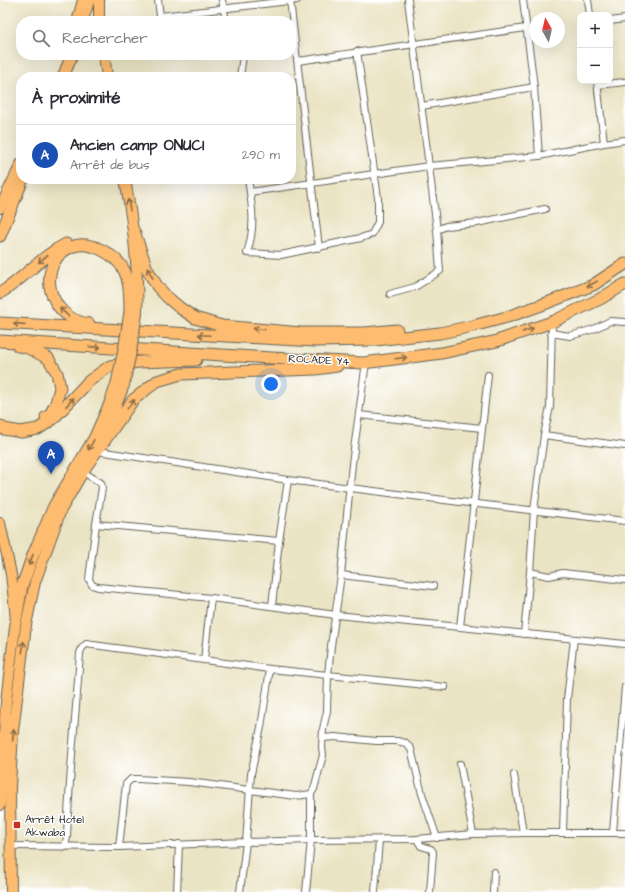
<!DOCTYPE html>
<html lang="fr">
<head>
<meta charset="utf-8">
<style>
	body { margin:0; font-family:"Architects Daughter",sans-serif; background:#f2f2f3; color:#2b2b33 }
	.controls { position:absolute; right:12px; top:12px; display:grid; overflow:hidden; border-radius:8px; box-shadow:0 4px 16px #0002 }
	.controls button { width:36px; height:36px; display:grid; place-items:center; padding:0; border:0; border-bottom:1px solid #e1e1e2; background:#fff; color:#2b2b33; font:20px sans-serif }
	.compass { position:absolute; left:529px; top:12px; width:36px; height:36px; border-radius:50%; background:#fff; box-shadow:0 4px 16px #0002; rotate:352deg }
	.you { position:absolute; left:271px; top:384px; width:14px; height:14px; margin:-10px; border:3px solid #fff; border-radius:50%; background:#1a73e8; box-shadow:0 0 0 6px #1a73e833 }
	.badge { display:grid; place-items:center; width:26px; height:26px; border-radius:50%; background:#db2777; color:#fff; font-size:13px; font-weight:700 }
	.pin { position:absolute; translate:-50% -33px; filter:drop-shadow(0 1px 2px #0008) }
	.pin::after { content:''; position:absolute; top:21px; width:14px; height:12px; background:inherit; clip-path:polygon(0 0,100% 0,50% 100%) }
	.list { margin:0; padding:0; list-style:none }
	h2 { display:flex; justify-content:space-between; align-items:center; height:52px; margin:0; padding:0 16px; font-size:17px }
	h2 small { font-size:13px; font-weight:400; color:#7c7c81 }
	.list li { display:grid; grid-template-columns:26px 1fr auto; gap:12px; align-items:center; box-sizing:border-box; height:60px; padding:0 16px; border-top:1px solid #e1e1e2 }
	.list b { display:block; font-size:15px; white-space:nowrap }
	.list p { margin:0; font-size:13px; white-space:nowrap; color:#7c7c81 }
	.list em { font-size:13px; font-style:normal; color:#7c7c81 }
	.icon { flex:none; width:22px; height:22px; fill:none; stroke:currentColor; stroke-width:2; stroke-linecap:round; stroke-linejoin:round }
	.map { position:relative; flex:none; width:625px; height:892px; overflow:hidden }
	.search { position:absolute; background:#fff; box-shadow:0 4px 16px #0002; left:16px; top:16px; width:280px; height:44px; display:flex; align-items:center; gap:10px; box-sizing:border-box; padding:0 14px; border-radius:16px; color:#7c7c81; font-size:15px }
	.panel { position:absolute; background:#fff; box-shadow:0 4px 16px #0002; left:16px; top:72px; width:280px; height:112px; border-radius:16px }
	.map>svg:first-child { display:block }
</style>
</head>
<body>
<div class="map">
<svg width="625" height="892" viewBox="0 0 625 892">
	<rect width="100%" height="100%" fill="#fff"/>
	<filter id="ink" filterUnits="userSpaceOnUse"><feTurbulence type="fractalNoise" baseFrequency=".025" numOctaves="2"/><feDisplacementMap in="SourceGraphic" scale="8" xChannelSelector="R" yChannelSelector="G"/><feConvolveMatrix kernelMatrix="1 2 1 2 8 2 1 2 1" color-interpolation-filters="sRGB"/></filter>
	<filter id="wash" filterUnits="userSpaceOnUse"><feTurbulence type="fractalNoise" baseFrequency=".012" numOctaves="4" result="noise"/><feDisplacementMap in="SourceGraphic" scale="16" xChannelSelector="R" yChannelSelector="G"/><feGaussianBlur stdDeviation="0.9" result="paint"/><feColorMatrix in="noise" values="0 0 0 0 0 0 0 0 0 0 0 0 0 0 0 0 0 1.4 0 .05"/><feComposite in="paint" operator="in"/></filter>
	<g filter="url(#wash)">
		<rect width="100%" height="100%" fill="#ebe4c4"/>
	</g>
	<g filter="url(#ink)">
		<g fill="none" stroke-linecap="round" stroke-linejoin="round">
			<defs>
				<g id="minor">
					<path d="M158 0 160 16 297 0"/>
					<path d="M222 0 226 21"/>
					<path d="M290 0 319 248"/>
					<path d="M523 0 534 87 539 156"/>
					<path d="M588 0 590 15"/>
					<path d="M610 21 625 19"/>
					<path d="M298 61 526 28"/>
					<path d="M240 77 243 55"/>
					<path d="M597 81 604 143"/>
					<path d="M598 85 625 82"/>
					<path d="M422 106 534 87"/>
					<path d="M248 179C252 205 256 226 247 253L281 255 361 238 372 234 378 222V198L357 51"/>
					<path d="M250 192 429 166 539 156 604 143 625 140"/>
					<path d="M437 230 446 226 477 223 545 209"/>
					<path d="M390 294 415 287 440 271 437 230 408 0"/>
					<path d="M551 333 570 336 594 329 610 321 625 322"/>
					<path d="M359 415 482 428"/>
					<path d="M544 435 550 407 552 322"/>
					<path d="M98 451 288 480 460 502 625 521"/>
					<path d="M83 472 101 483 102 488 96 524 89 579 92 585 98 587 211 598 336 615 460 627 488 375"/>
					<path d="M96 524 279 541 272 606"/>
					<path d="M279 541 288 480"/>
					<path d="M530 572 549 576 563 573 625 580"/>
					<path d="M341 575 433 586"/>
					<path d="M460 627 625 644"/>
					<path d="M524 634 530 572 534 510 544 435 625 446"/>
					<path d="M204 660 211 598"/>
					<path d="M323 738 335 737 376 741H397L406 743 411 749 422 794 437 838"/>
					<path d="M460 764 473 834"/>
					<path d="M514 775 523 833"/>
					<path d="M613 832 625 687"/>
					<path d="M563 833 567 699 574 639"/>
					<path d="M417 839 421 846 431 849 433 852 430 892"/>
					<path d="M10 846 119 847 246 842 251 774 261 727 270 669"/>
					<path d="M65 847 67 837C69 776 76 715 80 653L82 648 86 644 270 669 445 687"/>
					<path d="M119 847 126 784 131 779H138L189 782 296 796 311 794 314 789 323 755 322 747 323 729 327 711 328 674 331 646 341 575 352 464 366 362"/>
					<path d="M177 892 179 844"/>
					<path d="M240 892 246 842 311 840 417 839 473 834 523 833H625"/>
					<path d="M306 892 311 840V794"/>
					<path d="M375 892 379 840"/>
					<path d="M493 892 494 872"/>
				</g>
				<g id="primary">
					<path d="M99 0V21"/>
					<path d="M78 18 83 0"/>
					<path d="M104 55 107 77"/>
					<path d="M125 179C133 223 139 268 137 313"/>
					<path d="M0 208 21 164"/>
					<path d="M0 523 11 574 16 619 6 701 0 805"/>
					<path d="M11 892 10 788 13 731 26 625 35 582 61 510 83 472 100 447 124 385"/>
				</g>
				<g id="trunk">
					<path d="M82 21 89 0"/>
					<path d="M63 77 72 55"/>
					<path d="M134 231 147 269 157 286 167 297 180 308 195 318 222 326 301 333H364L397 330"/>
					<path d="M0 236 23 179"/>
					<path d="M0 293C24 279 41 256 66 244"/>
					<path d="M0 323 315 341 375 340 440 333 473 326 507 317 547 303 593 285 625 264"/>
					<path d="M89 324C75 322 62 314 55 301 44 281 50 256 71 247 89 239 115 254 124 270 130 282 130 299 130 312"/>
					<path d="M0 341 254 357 363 363 442 353 497 341 552 322 600 299 625 284"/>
					<path d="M18 346 26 347 48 358 57 373 60 388 56 403 50 415 46 417"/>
					<path d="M0 426 4 429 21 432 38 429 53 419 89 381 110 366 139 362 196 360"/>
					<path d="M100 447 133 400 157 381 181 374 316 369 337 366"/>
					<path d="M16 619 22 586 33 555 54 506 95 437 111 401 117 383"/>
				</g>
			</defs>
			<use href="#minor" stroke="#646257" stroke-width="8"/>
			<use href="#primary" stroke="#646257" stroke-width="12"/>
			<use href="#trunk" stroke="#646257" stroke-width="13"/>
			<use href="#minor" stroke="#fff" stroke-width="6"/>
			<use href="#primary" stroke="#fdbc70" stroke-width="10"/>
			<use href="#trunk" stroke="#fdbc70" stroke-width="11"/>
			<defs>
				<path id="primary-bridge" d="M124 385 131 352 137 313"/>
				<path id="trunk-bridge" d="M117 383 125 344 130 312"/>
			</defs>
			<use href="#primary-bridge" stroke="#646257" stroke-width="12" stroke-linecap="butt"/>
			<use href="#trunk-bridge" stroke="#646257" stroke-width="13" stroke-linecap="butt"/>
			<use href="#primary-bridge" stroke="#fdbc70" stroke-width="10"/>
			<use href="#trunk-bridge" stroke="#fdbc70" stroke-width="11"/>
		</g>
		<defs><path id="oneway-shaft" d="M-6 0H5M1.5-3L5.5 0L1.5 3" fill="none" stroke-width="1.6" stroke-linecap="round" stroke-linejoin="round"/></defs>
		<g stroke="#8c6c46">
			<use href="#oneway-shaft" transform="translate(129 205) rotate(-100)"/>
			<use href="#oneway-shaft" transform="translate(43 259) rotate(141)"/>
			<use href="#oneway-shaft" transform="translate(150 273) rotate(-118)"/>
			<use href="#oneway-shaft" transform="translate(592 284) rotate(153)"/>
			<use href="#oneway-shaft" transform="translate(64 312) rotate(-137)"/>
			<use href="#oneway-shaft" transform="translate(19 324) rotate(-176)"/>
			<use href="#oneway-shaft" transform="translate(259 329) rotate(-174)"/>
			<use href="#oneway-shaft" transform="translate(528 330) rotate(-19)"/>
			<use href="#oneway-shaft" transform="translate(204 335) rotate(-177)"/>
			<use href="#oneway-shaft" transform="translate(95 347) rotate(4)"/>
			<use href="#oneway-shaft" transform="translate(401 358) rotate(-7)"/>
			<use href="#oneway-shaft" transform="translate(70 402) rotate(-47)"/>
			<use href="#oneway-shaft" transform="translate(131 404) rotate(-51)"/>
			<use href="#oneway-shaft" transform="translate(91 445) rotate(120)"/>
			<use href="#oneway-shaft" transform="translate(31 560) rotate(110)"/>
			<use href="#oneway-shaft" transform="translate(23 647) rotate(-82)"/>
			<use href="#oneway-shaft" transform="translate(13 735) rotate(-86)"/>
		</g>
	</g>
	<rect fill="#c8321e" stroke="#fff" stroke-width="1.5" x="13" y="821" width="8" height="8" rx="2"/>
	<g text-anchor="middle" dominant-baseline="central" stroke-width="3" stroke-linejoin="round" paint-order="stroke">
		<g font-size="11" fill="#1c1c1c" stroke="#fff">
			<text transform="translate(319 360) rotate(3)">ROCADE Y4</text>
		</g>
		<g font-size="11" fill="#1c1c1c" stroke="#fff" text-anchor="start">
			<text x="25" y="819">Arrêt Hotel<tspan x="25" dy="13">Akwaba</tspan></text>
		</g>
	</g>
</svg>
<div class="controls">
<button>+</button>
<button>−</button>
</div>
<svg class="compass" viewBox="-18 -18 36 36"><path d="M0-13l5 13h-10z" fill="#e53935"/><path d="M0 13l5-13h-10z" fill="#7c7c81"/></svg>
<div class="you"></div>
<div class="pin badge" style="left:51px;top:474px;background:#1a4fb4">A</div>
<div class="search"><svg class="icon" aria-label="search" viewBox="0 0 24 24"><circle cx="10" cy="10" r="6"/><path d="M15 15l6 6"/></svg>Rechercher</div>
<section class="panel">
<h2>À proximité<small></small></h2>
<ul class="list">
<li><span class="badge" style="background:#1a4fb4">A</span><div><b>Ancien camp ONUCI</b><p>Arrêt de bus</p></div><em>290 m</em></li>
</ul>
</section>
</div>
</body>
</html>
